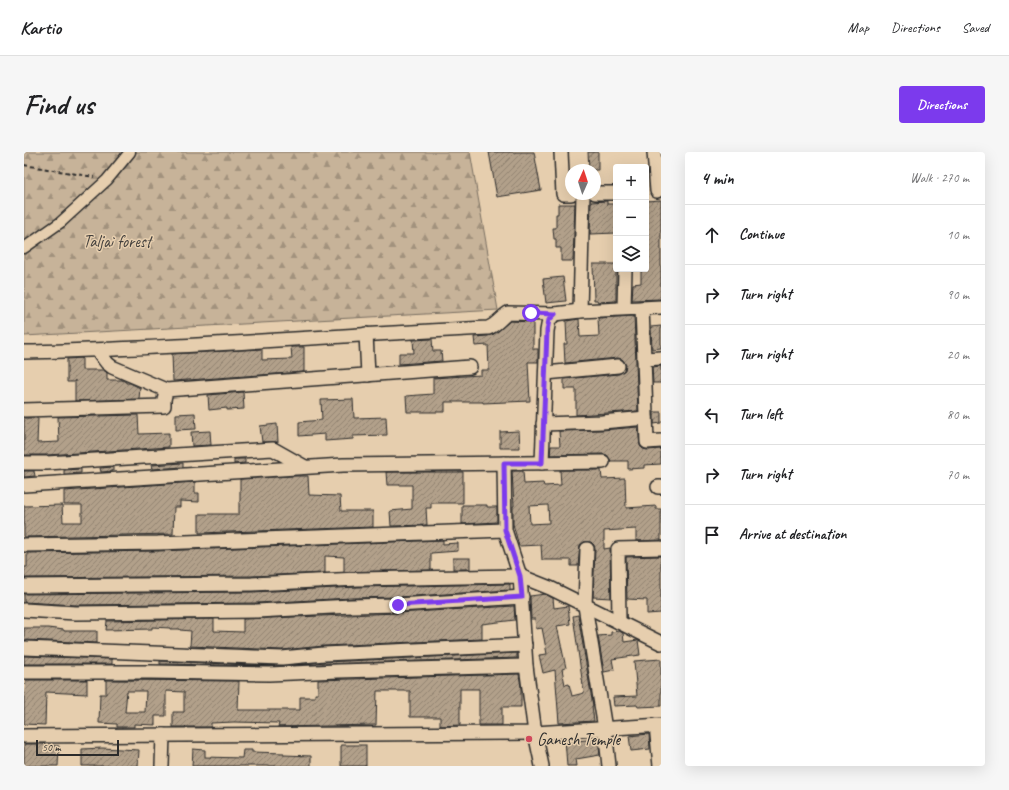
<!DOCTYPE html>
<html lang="en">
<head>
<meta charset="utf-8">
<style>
	body { margin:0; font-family:Caveat,sans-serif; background:#f6f6f6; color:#202124 }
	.controls { position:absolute; right:12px; top:12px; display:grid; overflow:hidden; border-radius:4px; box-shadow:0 4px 16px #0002 }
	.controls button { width:36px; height:36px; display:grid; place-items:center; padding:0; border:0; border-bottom:1px solid #e0e0e0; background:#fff; color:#202124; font:20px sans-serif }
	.compass { position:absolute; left:541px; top:12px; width:36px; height:36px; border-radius:50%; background:#fff; box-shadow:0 4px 16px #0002; rotate:3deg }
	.scale { position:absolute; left:12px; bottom:10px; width:83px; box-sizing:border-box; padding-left:4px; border:2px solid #2b2b2b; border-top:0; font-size:11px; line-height:14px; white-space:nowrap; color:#2b2b2b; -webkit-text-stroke:3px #e6ceae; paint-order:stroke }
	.stop { position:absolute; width:12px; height:12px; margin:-9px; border:3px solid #7c3aed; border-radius:50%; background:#fff }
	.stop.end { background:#7c3aed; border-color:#fff; box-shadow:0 1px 4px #0008 }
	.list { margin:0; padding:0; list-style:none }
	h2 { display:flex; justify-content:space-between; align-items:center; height:52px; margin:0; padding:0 16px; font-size:17px }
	h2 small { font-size:13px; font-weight:400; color:#757577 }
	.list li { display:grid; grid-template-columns:26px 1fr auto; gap:12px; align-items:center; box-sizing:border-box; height:60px; padding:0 16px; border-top:1px solid #e0e0e0 }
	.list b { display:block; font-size:15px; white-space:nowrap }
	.list em { font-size:13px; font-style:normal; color:#757577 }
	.icon { flex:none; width:22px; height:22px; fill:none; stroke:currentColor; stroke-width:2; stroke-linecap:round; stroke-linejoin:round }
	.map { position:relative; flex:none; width:637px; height:614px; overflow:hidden; border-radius:4px }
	header { display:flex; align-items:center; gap:24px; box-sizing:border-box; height:56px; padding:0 20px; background:#fff; border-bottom:1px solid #e0e0e0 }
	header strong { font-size:19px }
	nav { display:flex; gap:22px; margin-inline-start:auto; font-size:14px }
	.intro { display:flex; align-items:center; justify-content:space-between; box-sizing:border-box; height:96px; padding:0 24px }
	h1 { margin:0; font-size:28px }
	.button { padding:10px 18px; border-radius:4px; background:#7c3aed; color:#fff; font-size:14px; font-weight:700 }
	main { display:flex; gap:24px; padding:0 24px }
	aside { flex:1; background:#fff; border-radius:4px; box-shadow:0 4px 16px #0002 }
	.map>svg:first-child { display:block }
</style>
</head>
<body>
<header>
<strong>Kartio</strong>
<nav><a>Map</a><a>Directions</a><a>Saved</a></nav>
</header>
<div class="intro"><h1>Find us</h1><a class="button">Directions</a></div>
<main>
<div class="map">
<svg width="637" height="614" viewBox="0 0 637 614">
	<defs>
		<pattern id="forest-firs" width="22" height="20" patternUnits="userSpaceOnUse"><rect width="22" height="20" fill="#c7b399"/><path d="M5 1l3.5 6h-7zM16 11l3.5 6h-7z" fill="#a2927d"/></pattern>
		<pattern id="building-hatch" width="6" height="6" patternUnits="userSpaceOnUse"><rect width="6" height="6" fill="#b2a08a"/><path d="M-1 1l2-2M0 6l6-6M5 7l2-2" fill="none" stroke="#918371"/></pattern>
	</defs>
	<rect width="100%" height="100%" fill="#e6ceae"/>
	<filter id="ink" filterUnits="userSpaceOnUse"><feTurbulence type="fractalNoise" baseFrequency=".025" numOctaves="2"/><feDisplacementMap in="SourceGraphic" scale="8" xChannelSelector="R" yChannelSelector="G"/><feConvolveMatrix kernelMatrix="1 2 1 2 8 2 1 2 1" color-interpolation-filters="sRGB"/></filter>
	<g filter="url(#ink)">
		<path fill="url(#forest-firs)" stroke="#796f62" d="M0 0H446L474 158 0 184Z"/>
		<g fill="url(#building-hatch)" stroke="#2b2b2b" fill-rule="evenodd">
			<path d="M465 0H510L517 38 473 45Z"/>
			<path d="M564 0H574V18H565Z"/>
			<path d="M637 48V147L608 148 609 132 617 131V117H622V49Z"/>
			<path d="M583 49V52H592V81L566 82 567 50Z"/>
			<path d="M534 52H551L549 109H537V96H532V87H530L529 76H532V62H534Z"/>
			<path d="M569 112H592V149L574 150 573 148H570Z"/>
			<path d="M539 125 542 149 522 151 519 127Z"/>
			<path d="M610 164 614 259 552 263V237H540V227L595 222 601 218 602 213 598 207 594 206 541 211 540 192H543L542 169 555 167 556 185 575 184 574 166Z"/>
			<path d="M486 169 509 170V197H514V210H504L506 249 459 251V250H421V260H383L382 244 409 242V226L457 223V218H465L464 193 451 194 450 185 464 184 470 182Z"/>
			<path d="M637 174V196L628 197 627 175Z"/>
			<path d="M408 187 409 199H417L418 209 375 212V201H390L389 188Z"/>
			<path d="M267 195H280V220L149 229 148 202 238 197V208L268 207Z"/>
			<path d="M58 206V218H80L83 221V228H98L102 230V231H106L116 236 115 247 51 249V228L50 230H43V207Z"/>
			<path d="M637 214V231H629L628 215Z"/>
			<path d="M219 240 220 257 203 258V256L185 258 184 243Z"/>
			<path d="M329 247 330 266 362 265 363 283 329 284V287L301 289V282L275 284V270L298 268 297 248Z"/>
			<path d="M630 260H637V271L630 272Z"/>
			<path d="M171 261 172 277 152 278V262Z"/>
			<path d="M114 263 115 282 145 281V295L23 303H0V266H14L13 291 35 290 34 265Z"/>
			<path d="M253 272 254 290H238L236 274Z"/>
			<path d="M614 275 616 294 619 297 623 298 637 297V312L620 313V316L604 317V309H587L583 303 579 302 526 303 527 294H536L535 279 578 278Z"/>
			<path d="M186 279 187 293 168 294 167 280Z"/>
			<path d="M495 279 496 296H476V280Z"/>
			<path d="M210 307H221V311L210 312Z"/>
			<path d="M159 311V315L128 317 127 313Z"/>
			<path d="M89 315V319L77 320 76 316Z"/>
			<path d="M57 317V321L40 322V318Z"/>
			<path d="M536 318H577L578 327 601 326 602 356 632 354V357H637V388L612 389V377L580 379V397L586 396 587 446 569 445 571 397 570 393 567 390H560L556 393 554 414H547V408H518L517 393 495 394 489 372V354H490L488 319H499L500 332 519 331 520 334 537 333ZM524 353 525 371 506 372 505 354Z"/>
			<path d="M0 319H10L11 324 0 325Z"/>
			<path d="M362 320H439V351H407V356H402L403 373 367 374 366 359 388 357V333H363Z"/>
			<path d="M267 324H284L285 343 316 344 317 359H349V375L175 381V362H215V350H216V327Z"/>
			<path d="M171 330V341H175V350L156 349V355H150L149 382 0 385V354L38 353 39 370H58V353H40V339Z"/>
			<path d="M438 353H463V355H473V370L438 372Z"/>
			<path d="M419 388V392L434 391V399L407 401V418L320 420V405L301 404V421L228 424 0 426V415H3V401L134 399Z"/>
			<path d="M637 404V461L623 462V448L603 447 602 405Z"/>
			<rect x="429" y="406" width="17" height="11"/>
			<path d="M486 432V438L374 445 327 446 233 451 52 453 0 450V442L228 440 334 435Z"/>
			<path d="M521 442 529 446 530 456 544 454 546 472 533 474 542 516 538 517 541 533 545 532 548 544 560 541 549 464 554 463 569 554H568L570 569 535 571 531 518 519 521 515 503 523 502 518 476 512 477 511 467H507L506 444Z"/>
			<path d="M490 454 491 468 458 472V487L300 494 258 498 166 494 167 479 156 478V477H146V476L128 475V477L82 478 83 469 190 467V479L219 480V467L374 461Z"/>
			<path d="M0 476H24L40 478V479H73V491L0 488Z"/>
			<path d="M595 479 599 481 600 490 614 488 616 503 588 507 590 518 580 520 574 484 587 483V480Z"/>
			<path d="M493 501V506L270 513 301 510Z"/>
			<path d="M0 504 88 507V512H0Z"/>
			<path d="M637 507V554L614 555 613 553 590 554 589 545 613 544 610 509Z"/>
			<path d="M136 509 251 514 136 512Z"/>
			<path d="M495 522 497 535V555H478V573H455V537H436V573L416 574V565H386V539H353L352 573 254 575 255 571 210 570 187 571V575H149V560H160V540L142 539V564H131V573L110 572V575H93V572L75 571 76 542H82V528L215 529 214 558H276V545H291V542H294V528ZM103 539H122L121 560H101Z"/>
			<path d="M2 528H63V542L22 540 21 573 0 572V542H1Z"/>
			<path d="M625 582 626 597 607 599 605 584Z"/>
			<path d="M551 586V589L574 587 576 603 552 607 553 614H543L541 587Z"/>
			<path d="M0 592H21V593L35 594 34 614H0Z"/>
			<rect x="317" y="593" width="25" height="21"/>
			<path d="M78 596 115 598 114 614H58V597Z"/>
			<path d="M169 597 181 598V605L218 606 219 598H228V600L260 601V603L287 604V614H168Z"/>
		</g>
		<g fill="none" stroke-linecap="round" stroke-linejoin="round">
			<defs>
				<path id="pedestrian" d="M0 96 37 70 83 28 106 0"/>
				<g id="minor">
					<path d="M537 0 539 42H547"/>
					<path d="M630 0 633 39"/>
					<path d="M571 41H592"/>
					<path d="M600 156 601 117"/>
					<path d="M618 156 620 207"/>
					<path d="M556 159 559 42"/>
					<path d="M342 182 344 223"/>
					<path d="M74 199 83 211 88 215 142 238 446 215"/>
					<path d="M0 200C155 197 309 183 464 176 473 173 476 166 484 161L531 162"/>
					<path d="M637 206 620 207 623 290 637 289"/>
					<path d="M522 221 594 214"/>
					<path d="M0 258 140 254V248L142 238"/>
					<path d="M519 272 578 270 622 266"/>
					<path d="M0 311H23L249 297 281 315"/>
					<path d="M480 311 481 378 496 424 502 514 511 581 518 614"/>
					<path d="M518 311 523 179 525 168 531 162 556 159 637 155"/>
					<path d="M0 333 319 313 579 310"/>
					<path d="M634 335H637"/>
					<path d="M0 393 134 391 481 378"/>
					<path d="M563 397 561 454 581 577 585 614"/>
					<path d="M0 434 228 432 334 427 496 424 526 436 637 491"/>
					<path d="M0 458 52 461 233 459 327 454 374 453 498 445"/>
					<path d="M595 470 594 397 637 396"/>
					<path d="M0 496 258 506 300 502 501 493"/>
					<path d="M0 520H127L245 522 314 519 502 514"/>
					<path d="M632 573 636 614"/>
					<path d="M0 584 511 581 637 573"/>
					<path d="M138 614 139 583"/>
				</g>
			</defs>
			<use href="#pedestrian" stroke="#2b2b2b" stroke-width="13"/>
			<use href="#minor" stroke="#2b2b2b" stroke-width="16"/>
			<path stroke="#2b2b2b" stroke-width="2" stroke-dasharray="4 3" stroke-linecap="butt" d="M0 13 70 25"/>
			<use href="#pedestrian" stroke="#e6ceae" stroke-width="10"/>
			<use href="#minor" stroke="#e6ceae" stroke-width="13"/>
		</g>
	</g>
	<g fill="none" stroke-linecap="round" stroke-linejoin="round" filter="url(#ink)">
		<path stroke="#7c3aed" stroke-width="5" d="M374 453 498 445 496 424 481 378 480 311H518L523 179 525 168 531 162 507 161"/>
	</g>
	<circle fill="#d1495b" stroke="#e6ceae" stroke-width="1.5" cx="505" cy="587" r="4"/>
	<g text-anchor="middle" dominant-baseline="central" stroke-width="3" stroke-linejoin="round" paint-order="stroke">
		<g font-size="17" fill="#423f3c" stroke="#e6ceae">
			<text x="93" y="89">Taljai forest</text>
		</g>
		<g font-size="17" fill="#2b2b2b" stroke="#e6ceae" text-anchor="start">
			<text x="513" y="587">Ganesh Temple</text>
		</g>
	</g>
</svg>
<div class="controls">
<button>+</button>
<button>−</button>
<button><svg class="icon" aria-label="layers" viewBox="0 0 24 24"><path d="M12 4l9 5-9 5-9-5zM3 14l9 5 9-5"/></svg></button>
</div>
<svg class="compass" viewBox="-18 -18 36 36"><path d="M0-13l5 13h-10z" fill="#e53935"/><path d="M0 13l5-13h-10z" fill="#757577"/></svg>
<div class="scale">50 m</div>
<div class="stop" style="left:507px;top:161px"></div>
<div class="stop end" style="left:374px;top:453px"></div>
</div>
<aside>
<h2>4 min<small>Walk · 270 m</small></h2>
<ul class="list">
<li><svg class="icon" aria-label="ahead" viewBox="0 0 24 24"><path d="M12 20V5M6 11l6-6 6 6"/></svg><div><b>Continue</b></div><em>10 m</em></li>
<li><svg class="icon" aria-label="right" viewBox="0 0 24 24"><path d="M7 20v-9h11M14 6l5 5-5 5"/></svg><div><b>Turn right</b></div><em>90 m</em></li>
<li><svg class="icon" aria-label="right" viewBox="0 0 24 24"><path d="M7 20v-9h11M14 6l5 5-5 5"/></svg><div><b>Turn right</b></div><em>20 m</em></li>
<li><svg class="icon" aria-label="left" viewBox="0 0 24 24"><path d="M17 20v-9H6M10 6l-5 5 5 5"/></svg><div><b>Turn left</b></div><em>80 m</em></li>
<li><svg class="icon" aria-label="right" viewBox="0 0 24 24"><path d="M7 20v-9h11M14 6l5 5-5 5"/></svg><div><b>Turn right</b></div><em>70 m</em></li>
<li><svg class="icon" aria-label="arrive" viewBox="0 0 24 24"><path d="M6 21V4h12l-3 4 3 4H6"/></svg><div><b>Arrive at destination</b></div></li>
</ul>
</aside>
</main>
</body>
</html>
